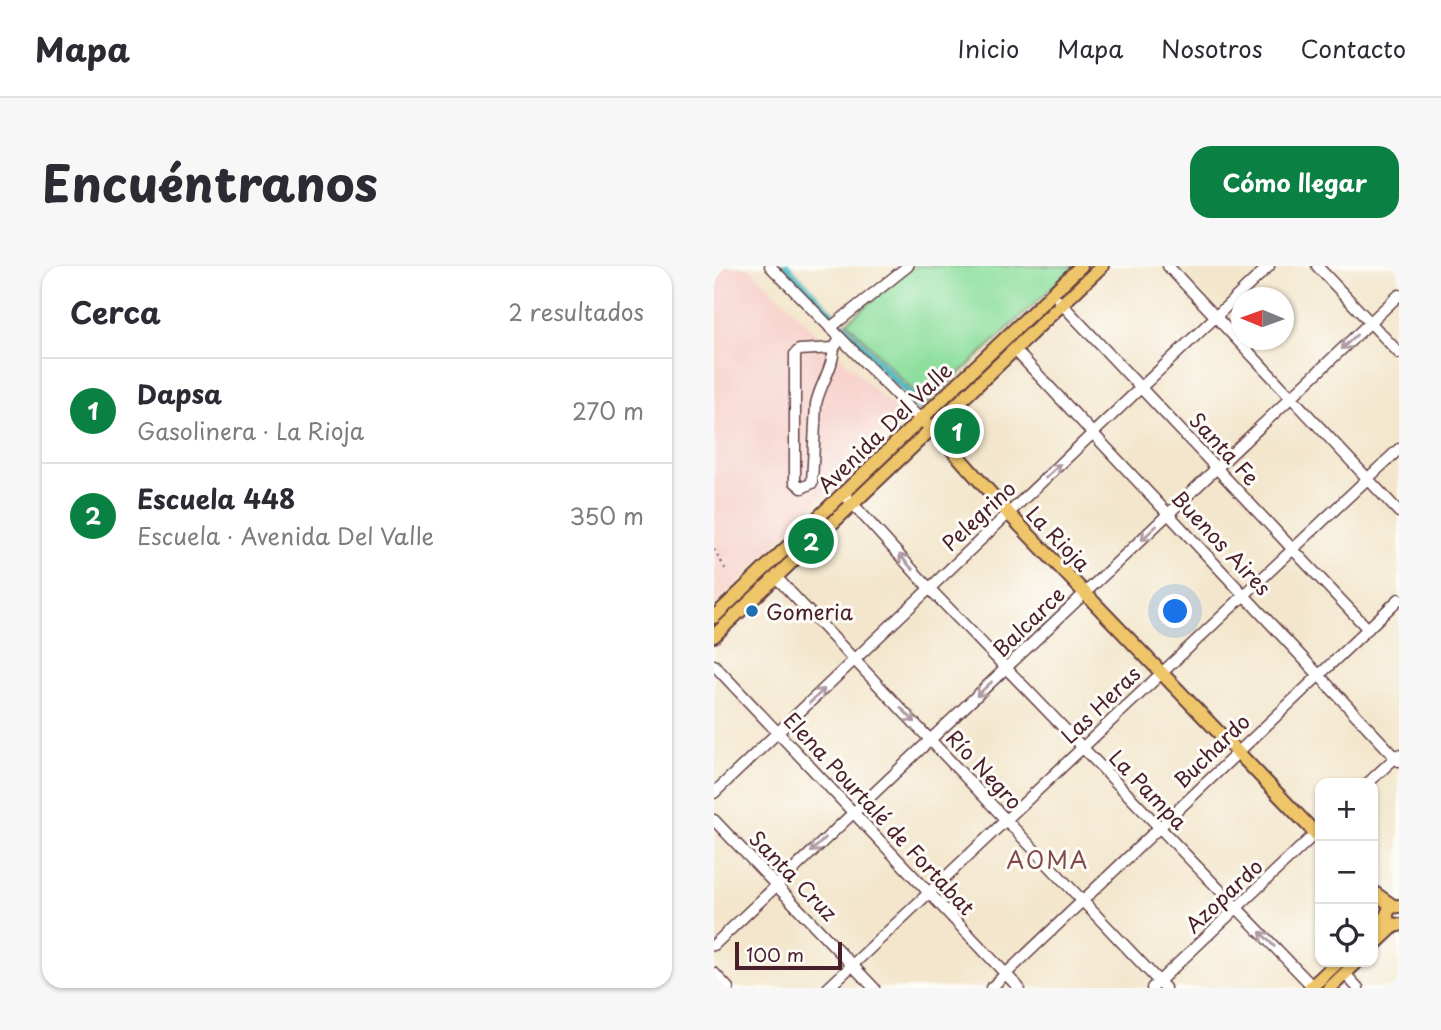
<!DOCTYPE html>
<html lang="es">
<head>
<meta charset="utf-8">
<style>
	body { margin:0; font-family:"Playpen Sans",sans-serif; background:#f7f7f7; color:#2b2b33 }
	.controls { position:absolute; right:21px; bottom:21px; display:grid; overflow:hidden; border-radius:14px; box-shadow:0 2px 5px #0004 }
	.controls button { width:63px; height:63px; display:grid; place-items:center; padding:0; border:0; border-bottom:2px solid #e1e1e2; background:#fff; color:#2b2b33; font:35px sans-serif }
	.compass { position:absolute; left:517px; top:21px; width:63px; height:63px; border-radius:50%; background:#fff; box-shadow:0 2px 5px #0004; rotate:271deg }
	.scale { position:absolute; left:21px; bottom:18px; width:107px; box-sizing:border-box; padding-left:7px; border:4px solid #4a1f2b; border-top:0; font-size:19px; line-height:24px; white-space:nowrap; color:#4a1f2b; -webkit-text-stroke:5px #fdfcf7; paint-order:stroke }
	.you { position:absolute; left:462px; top:346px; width:24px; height:24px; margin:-18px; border:5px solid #fff; border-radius:50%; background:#1a73e8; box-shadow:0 0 0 10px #1a73e833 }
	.badge { display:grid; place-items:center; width:46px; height:46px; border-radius:50%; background:#0b8043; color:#fff; font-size:23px; font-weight:700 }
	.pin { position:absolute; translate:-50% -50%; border:4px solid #fff; box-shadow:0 2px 7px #0006 }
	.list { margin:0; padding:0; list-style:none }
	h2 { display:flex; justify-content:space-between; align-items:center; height:91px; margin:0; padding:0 28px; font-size:30px }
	h2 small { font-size:23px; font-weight:400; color:#7c7c81 }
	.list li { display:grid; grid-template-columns:46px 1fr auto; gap:21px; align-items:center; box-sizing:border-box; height:105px; padding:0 28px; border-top:2px solid #e1e1e2 }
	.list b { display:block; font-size:26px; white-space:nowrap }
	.list p { margin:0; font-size:23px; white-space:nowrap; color:#7c7c81 }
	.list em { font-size:23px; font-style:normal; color:#7c7c81 }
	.icon { flex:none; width:38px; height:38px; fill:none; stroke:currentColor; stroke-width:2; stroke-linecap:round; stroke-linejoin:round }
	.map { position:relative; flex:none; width:685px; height:722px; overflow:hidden; border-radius:21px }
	header { display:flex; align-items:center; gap:42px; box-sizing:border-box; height:98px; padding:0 35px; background:#fff; border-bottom:2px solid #e1e1e2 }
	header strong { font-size:33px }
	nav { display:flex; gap:38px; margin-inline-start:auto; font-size:24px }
	.intro { display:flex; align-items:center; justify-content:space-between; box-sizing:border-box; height:168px; padding:0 42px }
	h1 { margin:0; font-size:49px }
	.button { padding:18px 32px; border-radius:21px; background:#0b8043; color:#fff; font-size:24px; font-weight:700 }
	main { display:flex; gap:42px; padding:0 42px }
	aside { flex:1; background:#fff; border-radius:21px; box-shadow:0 2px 5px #0004 }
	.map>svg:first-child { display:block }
</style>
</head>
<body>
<header>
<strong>Mapa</strong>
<nav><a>Inicio</a><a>Mapa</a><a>Nosotros</a><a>Contacto</a></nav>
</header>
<div class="intro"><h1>Encuéntranos</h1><a class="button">Cómo llegar</a></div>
<main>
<aside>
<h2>Cerca<small>2 resultados</small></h2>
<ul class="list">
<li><span class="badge">1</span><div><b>Dapsa</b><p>Gasolinera · La Rioja</p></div><em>270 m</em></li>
<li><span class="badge">2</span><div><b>Escuela 448</b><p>Escuela · Avenida Del Valle</p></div><em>350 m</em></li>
</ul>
</aside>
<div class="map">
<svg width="685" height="722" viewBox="0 0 685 722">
	<rect width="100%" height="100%" fill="#fdfcf7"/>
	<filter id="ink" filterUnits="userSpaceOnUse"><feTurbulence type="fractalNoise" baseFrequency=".0143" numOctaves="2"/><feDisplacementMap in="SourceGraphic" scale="14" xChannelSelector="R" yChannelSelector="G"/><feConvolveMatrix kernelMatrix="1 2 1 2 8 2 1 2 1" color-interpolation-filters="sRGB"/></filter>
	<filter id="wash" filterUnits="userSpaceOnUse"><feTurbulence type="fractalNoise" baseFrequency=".00686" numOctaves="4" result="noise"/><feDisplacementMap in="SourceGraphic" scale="28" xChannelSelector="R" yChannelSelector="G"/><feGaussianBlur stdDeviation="1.57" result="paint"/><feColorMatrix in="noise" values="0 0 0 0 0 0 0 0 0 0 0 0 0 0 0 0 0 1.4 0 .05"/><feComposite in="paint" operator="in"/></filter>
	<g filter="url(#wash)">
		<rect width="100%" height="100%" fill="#f3e6cc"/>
		<path fill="#f7d0ca" d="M0 0H34L186 149 2 339 0 337Z"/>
		<path fill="#8edf9f" stroke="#6c7f65" stroke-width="2" d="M198 0H361L212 139 133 56Z"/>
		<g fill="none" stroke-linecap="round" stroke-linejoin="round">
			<g stroke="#48b7c1" stroke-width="8">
				<path d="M72 0 120 51"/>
				<path d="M128 59 206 141"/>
			</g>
		</g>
	</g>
	<g filter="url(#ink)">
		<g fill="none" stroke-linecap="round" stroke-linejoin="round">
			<defs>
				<g id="minor">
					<path d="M56 0 206 153"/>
					<path d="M454 0 685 246"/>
					<path d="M603 0 685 87"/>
					<path d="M345 35 654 363"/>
					<path d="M116 62 194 0"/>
					<path d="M120 82C119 103 106 118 102 138L98 217 88 222 81 216V88L85 84 120 82 126 73"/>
					<path d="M301 84 685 495"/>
					<path d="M129 227 215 322 600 722"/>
					<path d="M62 311 451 722"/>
					<path d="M0 399 305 722"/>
					<path d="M654 517 684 489"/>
					<path d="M0 527 555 0"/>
					<path d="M0 554 160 722"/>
					<path d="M0 679 685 29"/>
					<path d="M0 707 14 722"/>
					<path d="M631 708 644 722"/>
					<path d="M114 722 685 183"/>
					<path d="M277 722 685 333"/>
					<path d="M438 722 606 563"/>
				</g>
				<g id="major">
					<path d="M206 153 219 162 294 247 606 572"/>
					<path d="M0 351 367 0"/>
					<path d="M0 370 388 0"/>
					<path d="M659 626 679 640"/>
					<path d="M685 640 676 641 672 650 676 658 685 659"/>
					<path d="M659 664 672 651"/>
					<path d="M659 680 680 660"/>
					<path d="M596 722 624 696"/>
					<path d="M616 722 643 696"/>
				</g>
			</defs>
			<use href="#minor" stroke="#633d43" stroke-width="13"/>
			<use href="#major" stroke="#633d43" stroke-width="16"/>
			<path stroke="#633d43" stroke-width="2" stroke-dasharray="2 5" stroke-linecap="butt" d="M0 283 12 304"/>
			<use href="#minor" stroke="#fff" stroke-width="10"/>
			<use href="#major" stroke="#eec569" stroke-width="12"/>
		</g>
		<defs><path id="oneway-shaft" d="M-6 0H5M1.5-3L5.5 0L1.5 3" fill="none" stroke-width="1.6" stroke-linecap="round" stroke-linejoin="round" transform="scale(1.75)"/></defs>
		<g stroke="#ae9aa0">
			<use href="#oneway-shaft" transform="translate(635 76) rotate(137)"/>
			<use href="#oneway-shaft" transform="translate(339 205) rotate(-43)"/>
			<use href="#oneway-shaft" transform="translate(435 267) rotate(136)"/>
			<use href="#oneway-shaft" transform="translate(192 296) rotate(-132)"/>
			<use href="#oneway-shaft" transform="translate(270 423) rotate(137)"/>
			<use href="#oneway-shaft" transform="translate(103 430) rotate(-44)"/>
			<use href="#oneway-shaft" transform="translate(194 449) rotate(46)"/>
			<use href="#oneway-shaft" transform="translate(104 579) rotate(136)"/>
			<use href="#oneway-shaft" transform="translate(553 673) rotate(-134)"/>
		</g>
	</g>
	<circle fill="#1f6fb2" stroke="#fdfcf7" stroke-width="2.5" cx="38" cy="345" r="7"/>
	<g text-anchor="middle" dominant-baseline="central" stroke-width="6" stroke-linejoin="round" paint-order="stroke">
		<g font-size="21" fill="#4a1f2b" stroke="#fdfcf7">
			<text transform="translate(170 161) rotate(-44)">Avenida Del Valle</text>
			<text transform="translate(511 182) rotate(47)">Santa Fe</text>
			<text transform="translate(264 249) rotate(-43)">Pelegrino</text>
			<text transform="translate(345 272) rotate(46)">La Rioja</text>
			<text transform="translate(508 276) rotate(47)">Buenos Aires</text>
			<text transform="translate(314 355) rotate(-44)">Balcarce</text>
			<text transform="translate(386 438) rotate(-44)">Las Heras</text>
			<text transform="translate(497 484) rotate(-44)">Buchardo</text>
			<text transform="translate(271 503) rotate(47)">Río Negro</text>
			<text transform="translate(435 523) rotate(46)">La Pampa</text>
			<text transform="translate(166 547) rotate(47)">Elena Pourtalé de Fortabat</text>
			<text transform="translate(80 609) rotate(46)">Santa Cruz</text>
			<text transform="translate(509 629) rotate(-43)">Azopardo</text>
		</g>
		<g font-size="21" fill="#4a1f2b" stroke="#fdfcf7" text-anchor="start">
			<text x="52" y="345">Gomeria</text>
		</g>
		<g font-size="23" letter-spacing="2" fill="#84494d" stroke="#fdfcf7">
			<text x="334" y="593">AOMA</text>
		</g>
	</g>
</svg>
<div class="controls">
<button>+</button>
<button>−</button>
<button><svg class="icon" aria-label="locate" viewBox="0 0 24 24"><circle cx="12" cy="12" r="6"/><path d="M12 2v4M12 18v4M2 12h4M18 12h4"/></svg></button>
</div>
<svg class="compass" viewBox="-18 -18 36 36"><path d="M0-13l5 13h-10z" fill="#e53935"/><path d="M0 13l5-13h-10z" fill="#7c7c81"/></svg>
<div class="scale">100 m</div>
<div class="you"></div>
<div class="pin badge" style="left:243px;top:165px">1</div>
<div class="pin badge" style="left:97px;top:275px">2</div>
</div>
</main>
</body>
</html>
